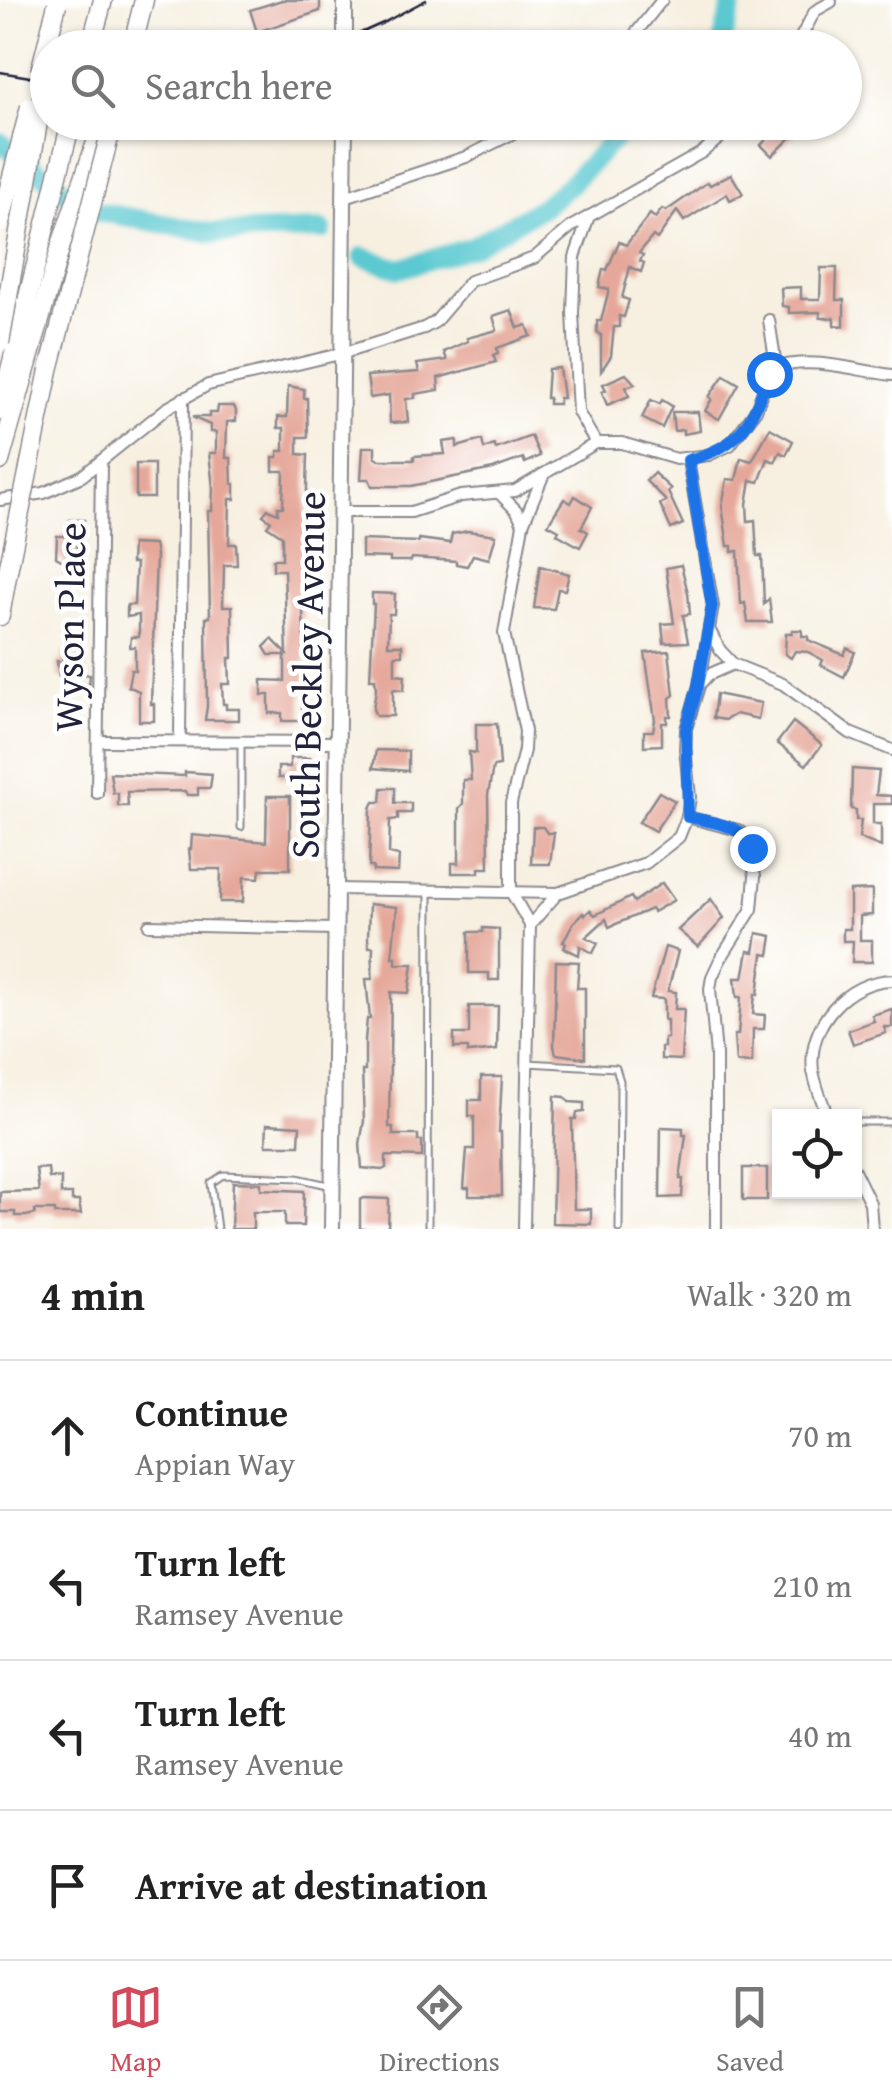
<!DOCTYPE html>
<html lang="en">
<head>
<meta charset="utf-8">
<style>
	body { margin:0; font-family:"Gentium Book Plus",serif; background:#f6f6f6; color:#222 }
	.controls { position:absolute; right:30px; bottom:30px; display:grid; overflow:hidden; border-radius:0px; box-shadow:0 2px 8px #0004 }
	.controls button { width:90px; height:90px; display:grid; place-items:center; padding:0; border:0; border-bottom:2px solid #e0e0e0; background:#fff; color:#222; font:50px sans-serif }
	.stop { position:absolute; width:30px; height:30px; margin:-22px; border:8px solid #1a73e8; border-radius:50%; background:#fff }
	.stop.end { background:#1a73e8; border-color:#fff; box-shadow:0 2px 10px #0008 }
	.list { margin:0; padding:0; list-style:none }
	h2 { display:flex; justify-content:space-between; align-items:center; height:130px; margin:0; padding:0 40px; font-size:42px }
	h2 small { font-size:32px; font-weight:400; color:#767676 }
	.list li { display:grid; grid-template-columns:65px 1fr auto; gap:30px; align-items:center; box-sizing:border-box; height:150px; padding:0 40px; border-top:2px solid #e0e0e0 }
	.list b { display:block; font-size:38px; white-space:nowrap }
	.list p { margin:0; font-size:32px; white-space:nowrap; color:#767676 }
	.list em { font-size:32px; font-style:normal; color:#767676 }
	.icon { flex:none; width:55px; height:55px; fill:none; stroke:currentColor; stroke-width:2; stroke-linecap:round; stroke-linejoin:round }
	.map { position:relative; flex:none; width:892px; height:1229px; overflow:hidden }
	.search { position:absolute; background:#fff; box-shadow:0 2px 8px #0004; left:30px; right:30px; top:30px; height:110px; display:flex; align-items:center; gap:25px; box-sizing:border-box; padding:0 35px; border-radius:55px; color:#767676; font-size:38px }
	.sheet { height:730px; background:#fff }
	nav { display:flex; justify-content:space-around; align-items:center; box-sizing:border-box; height:140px; border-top:2px solid #e0e0e0; background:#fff; font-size:28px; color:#767676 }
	nav a { display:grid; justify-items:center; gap:5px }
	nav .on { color:#d1495b }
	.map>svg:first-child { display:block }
</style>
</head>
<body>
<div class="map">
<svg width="892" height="1229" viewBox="0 0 892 1229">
	<rect width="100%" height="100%" fill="#fff"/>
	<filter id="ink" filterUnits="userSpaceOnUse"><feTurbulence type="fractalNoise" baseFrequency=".01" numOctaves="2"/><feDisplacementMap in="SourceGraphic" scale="20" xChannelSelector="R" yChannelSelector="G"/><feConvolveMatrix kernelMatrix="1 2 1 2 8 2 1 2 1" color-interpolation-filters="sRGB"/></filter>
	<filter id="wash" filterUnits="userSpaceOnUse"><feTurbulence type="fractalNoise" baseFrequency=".0048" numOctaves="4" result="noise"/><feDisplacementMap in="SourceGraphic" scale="40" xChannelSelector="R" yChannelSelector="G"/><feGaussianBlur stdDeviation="2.25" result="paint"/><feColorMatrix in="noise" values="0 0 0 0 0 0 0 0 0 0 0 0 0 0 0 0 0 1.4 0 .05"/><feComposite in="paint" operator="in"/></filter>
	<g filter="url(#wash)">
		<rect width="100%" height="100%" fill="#f7f0e1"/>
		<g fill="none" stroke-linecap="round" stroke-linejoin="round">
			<g stroke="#5cc9d1" stroke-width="20">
				<path d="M721 48 733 0"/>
				<path d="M0 142 90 210 212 233 322 230"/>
				<path d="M363 257 399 269 471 247 542 207 570 184 617 136 641 122"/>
			</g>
		</g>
		<g id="blocks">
			<g fill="#e5a79a">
				<path d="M282 0H320V11L257 32 250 10Z"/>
				<path d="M783 122H795L801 128 772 156 761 145Z"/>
				<path d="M731 174 743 194 730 200 727 194 684 221 677 211 657 239 653 236 639 253 643 255 640 261 644 263 641 272 630 267 622 298 629 300 624 317 619 316V327H614L611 356 601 371V335L597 332V321H601L609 289 599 287 603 269 607 270 619 242 626 245 650 214 655 218 662 209 666 211 708 182 710 185Z"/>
				<path d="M821 268H837L836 300H844V326L834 325V318H820V312L789 313V307L782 306 781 288 801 287V299H820Z"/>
				<path d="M511 310 518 328 527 325 531 336 497 348 498 353 493 355 496 362 438 378 439 390 415 394V398L406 399 408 422 390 423 389 395 370 398 367 376 419 372 417 364 447 360 444 352 468 341 467 338 497 330 493 316Z"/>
				<path d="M559 368 563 398H559V404H549V398H546L548 369Z"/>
				<path d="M626 374 635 384 626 387 629 396 607 405 602 392 606 390 603 384Z"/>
				<path d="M724 375 739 384 719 419 705 411 712 399 709 397Z"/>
				<path d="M288 386 304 389V398H307L308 437H298V454L308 455 303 612 306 687 301 688 303 721H282V713H269V695H262V680L285 681V655H269L264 647 272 639 287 654 284 570H273V559H282V536L267 526 271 521 263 515 268 509 278 513V507H283L284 471H273V457H278V451H284V428H278V417H287Z"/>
				<path d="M651 400 660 404 662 400 672 406 662 428 642 418Z"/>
				<path d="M218 406H234L236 411V421L227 422 226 458H231L232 484H235V499H230L229 544H236L237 565H224L223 606H232L233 658H229L230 684H222L223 704H226V709H239V720H205L207 706 206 618 210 617 208 511H212L213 488 209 453H216V432H210V425L192 417H209V413H217Z"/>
				<path d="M672 412H698L700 431 683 434V430L674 431Z"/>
				<path d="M770 428 793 441 786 455 780 452 775 462 768 459 759 482 751 480 747 504 748 521 755 520 757 556H762L764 604 769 599 772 622H748L745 603 741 604 738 551 732 552V546H728L722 506 727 479 736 480 741 458 752 461Z"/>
				<path d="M531 436 540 456 525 463 523 458 493 469 411 486H372L369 479H361L363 447H375V458L380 460H414V456L445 454 443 442 457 440V447L482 440 484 449 494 445 496 449Z"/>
				<rect x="136" y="464" width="18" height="34"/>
				<path d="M654 473 671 489 668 492 683 524 671 529 660 504 666 501 646 481Z"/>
				<path d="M575 496 592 507 581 528 588 532 580 547 557 534 559 530 548 524 564 499 571 503Z"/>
				<path d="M70 520H84L83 539H77L76 568H64L65 562 56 557 57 536H65V531H70Z"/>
				<path d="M468 531 496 535 489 559 473 555 467 566 456 564V561L412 558 411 561H390V558L362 557V540L419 542V539L450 543 452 534Z"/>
				<path d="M132 544 154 545 156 555 151 704H154V721H139V691L128 686 131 670H135V647H130L131 637H139V615L127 617V605H134L136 563H131Z"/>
				<path d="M681 565 688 593 690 614 683 615 688 642 664 643 662 624 674 623 666 568Z"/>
				<path d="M540 566 569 574 565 590 558 589 554 609 534 608Z"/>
				<path d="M372 593 395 594 394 614H389L388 645H402V655H395V674L405 675 404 690 393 689V716H376L373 709 376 689 375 679H370L374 604H372Z"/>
				<path d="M792 630H802V636H808V640L844 655 847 648 855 652 844 677 821 665 823 660 808 652 795 651 791 658 785 654 786 633H792Z"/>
				<path d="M669 651 674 695 670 698 671 716H667V723H662V745L644 746V731H653L655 720 645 653Z"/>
				<path d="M63 652 83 656V674L90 675 89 684H77V677H59L57 661 62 662Z"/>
				<path d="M716 694 761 703 758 719 736 714 725 720 713 718Z"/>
				<path d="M793 722 822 745 806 765 777 743Z"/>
				<path d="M476 724H497L500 766 493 767 488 795 489 868H479V873H452V863H459V808L463 804V780H471L469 752 476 753Z"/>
				<path d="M376 750 408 751V771L373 768Z"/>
				<path d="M290 758H311V778H278V767H290Z"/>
				<path d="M852 769 879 771 876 795 892 796V804H873V824H881V847L859 838 861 820H856V810L851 809Z"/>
				<path d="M185 772 212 774 210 788H198V795H187L185 791 127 792 128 806H118V793H113L110 773 185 776Z"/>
				<path d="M382 788H395V803H411V813H398V819L390 820 389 854 399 856 398 872 373 871V867H369L371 808 374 802H381Z"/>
				<path d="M659 792 675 801 655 831 639 822Z"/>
				<path d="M267 796H290V869H260L259 878 244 877 243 902H220L221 869H191L189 849H191L192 835 266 842Z"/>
				<path d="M533 827H543L547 833H554L550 864H531Z"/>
				<path d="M662 883 674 900 653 912 651 909 609 927 606 919 586 937 598 943 593 953 580 946 579 955 564 948 566 943 563 942 573 923 583 913 585 915 590 910 595 915 631 897 634 902Z"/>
				<path d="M872 890V915L860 916V940H872V962H852L853 941H843V929H850V891Z"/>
				<path d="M711 899 724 918 698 947 678 930Z"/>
				<path d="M369 904 397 907 392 957H396V964H413L409 993 391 992 389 1127H393V1135H418V1141H422V1157L386 1156V1168L382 1170 362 1168 360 1144 364 1121 362 1071H365V1040L367 1019H370L366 979H372L373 947H369L368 939Z"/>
				<path d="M483 928 499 929V980H489V973H469V932H483Z"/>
				<path d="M757 933 772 936 769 955 763 954 758 994H755L753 1014 765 1015 764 1029H753L752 1063 736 1062 734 1035H738L741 997H737L735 978H743L748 951 754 952Z"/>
				<path d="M665 947 678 951 668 991 676 992 675 1009H684L681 1060 661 1059V1047H664V1038H667V1020H664V999L651 998Z"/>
				<path d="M556 961 579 962 577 988H585V1058L556 1054 554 1046Z"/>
				<path d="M469 1006H498L497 1050 468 1053V1048H454V1034H469Z"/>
				<path d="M892 1009V1027H884L886 1033 853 1044 848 1030 874 1021 872 1015Z"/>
				<path d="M481 1077H502L499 1132H501L502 1196H469V1188H464L467 1149H474V1116H469V1100H481Z"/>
				<path d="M555 1096 565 1097 569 1102 584 1103V1112L577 1113 576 1119H572L574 1209H591V1224L552 1223Z"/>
				<path d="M267 1124 300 1126 299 1145H266Z"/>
				<path d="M661 1127 683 1128V1135H686L680 1179H683L682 1197 660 1198Z"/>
				<path d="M48 1168 49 1178H61V1194H72V1201H79L81 1214H55V1210H35V1214L26 1216H15V1212H0V1192L39 1191 36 1169Z"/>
				<rect x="743" y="1168" width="24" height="32"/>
				<path d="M233 1182 261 1183V1189L304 1191 303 1226H285V1212H253V1229H231Z"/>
				<path d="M364 1198 389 1199 388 1229H360V1200Z"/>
			</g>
		</g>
	</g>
	<g filter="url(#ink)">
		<use href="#blocks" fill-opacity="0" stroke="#8c898e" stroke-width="2.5"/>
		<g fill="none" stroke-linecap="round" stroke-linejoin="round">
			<defs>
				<g id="lane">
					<path d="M241 827V745"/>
					<path d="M527 1063 616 1068 620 1081 619 1229"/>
					<path d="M854 1122H892"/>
					<path d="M217 1229 211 1183 223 1175 297 1178 328 1185"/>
					<path d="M428 1229 429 892"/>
				</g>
				<g id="street">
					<path d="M624 48 662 0"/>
					<path d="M795 48 815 11 831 2"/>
					<path d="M345 197 466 157 536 122"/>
					<path d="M589 216 575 257 573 313 578 412 596 443"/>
					<path d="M773 368C814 356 851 370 892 375"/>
					<path d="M499 493 517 511 523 524"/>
					<path d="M0 500 44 493 82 476 167 408 208 385 344 353 424 328 435 322 470 281 534 258 572 226 701 153 740 122"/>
					<path d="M342 512H411L461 496 515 491 596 443H622L676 459 709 455 730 445 756 410 775 359 769 320"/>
					<path d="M710 631 720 650 733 664 783 684 850 733 892 750"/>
					<path d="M700 684 708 675 733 664"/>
					<path d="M180 740 183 398"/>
					<path d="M98 741 338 742"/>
					<path d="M97 793 101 462"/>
					<path d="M687 817 738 830 749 839 755 876 752 909 720 960 712 977 710 989 716 1055V1229"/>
					<path d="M336 889 558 893 646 863 679 837 687 817 690 797 685 749 686 729 699 686 713 606 688 460"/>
					<path d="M149 925 335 929"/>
					<path d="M530 925 558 893"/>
					<path d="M828 1116C822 1102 816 1087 813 1071 807 1024 847 981 892 980"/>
					<path d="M854 1170 870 1203 872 1229"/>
					<path d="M524 1229 530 925 511 892V803L524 750 525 731 504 633 523 524 543 476"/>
				</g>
				<g id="secondary">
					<path d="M345 0V48"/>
					<path d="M332 1229 345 122"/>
				</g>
				<g id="highway">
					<path d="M90 48 103 0"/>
					<path d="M132 48 144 0"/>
					<path d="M0 411 71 122"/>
					<path d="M0 461 62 242 103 122"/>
					<path d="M0 616 8 571"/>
				</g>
			</defs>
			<use href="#lane" stroke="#8c898e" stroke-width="9"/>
			<use href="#street" stroke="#8c898e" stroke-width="14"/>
			<use href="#secondary" stroke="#8c898e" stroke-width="18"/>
			<use href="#highway" stroke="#8c898e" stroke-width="21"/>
			<use href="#lane" stroke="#fff" stroke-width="5"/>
			<use href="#street" stroke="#fff" stroke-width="10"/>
			<use href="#secondary" stroke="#fff" stroke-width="14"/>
			<use href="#highway" stroke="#fff" stroke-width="18"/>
			<g stroke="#22223b" stroke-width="2.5">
				<path d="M327 48 383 23 426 0"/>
				<path d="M0 72 48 80"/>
			</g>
			<defs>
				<g id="highway-bridge">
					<path d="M40 72 57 4"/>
					<path d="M0 223 30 107"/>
					<path d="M0 343 48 64"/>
					<path d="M8 571 49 370 113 122"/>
				</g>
			</defs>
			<use href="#highway-bridge" stroke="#8c898e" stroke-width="21" stroke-linecap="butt"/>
			<use href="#highway-bridge" stroke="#fff" stroke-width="18"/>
		</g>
	</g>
	<g fill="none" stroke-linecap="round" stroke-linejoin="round" filter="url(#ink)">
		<path stroke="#1a73e8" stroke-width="12" d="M752 848C743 824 710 822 688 817L686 729 698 686 712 606 688 460C741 447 751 423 769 374"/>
	</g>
	<g text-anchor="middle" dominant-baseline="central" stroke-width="9" stroke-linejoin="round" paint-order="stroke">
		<g font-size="40" fill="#22223b" stroke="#fff">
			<text transform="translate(69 627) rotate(-89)">Wyson Place</text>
			<text transform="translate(307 675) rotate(-89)">South Beckley Avenue</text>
		</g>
	</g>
</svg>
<div class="controls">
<button><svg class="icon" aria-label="locate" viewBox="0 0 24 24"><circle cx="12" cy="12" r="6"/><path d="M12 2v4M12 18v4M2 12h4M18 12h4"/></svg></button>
</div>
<div class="stop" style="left:769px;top:374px"></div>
<div class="stop end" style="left:752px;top:848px"></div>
<div class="search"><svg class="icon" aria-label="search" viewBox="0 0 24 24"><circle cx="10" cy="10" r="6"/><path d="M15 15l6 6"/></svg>Search here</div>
</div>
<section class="sheet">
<h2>4 min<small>Walk · 320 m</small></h2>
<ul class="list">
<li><svg class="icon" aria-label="ahead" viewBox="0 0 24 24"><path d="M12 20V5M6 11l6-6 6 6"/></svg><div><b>Continue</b><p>Appian Way</p></div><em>70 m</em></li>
<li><svg class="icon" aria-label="left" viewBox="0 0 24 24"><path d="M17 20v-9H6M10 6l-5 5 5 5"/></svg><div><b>Turn left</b><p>Ramsey Avenue</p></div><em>210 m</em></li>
<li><svg class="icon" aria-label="left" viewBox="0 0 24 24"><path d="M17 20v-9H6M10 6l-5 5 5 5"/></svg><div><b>Turn left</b><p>Ramsey Avenue</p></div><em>40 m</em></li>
<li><svg class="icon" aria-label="arrive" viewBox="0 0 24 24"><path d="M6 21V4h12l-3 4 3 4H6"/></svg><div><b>Arrive at destination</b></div></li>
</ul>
</section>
<nav>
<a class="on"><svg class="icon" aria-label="map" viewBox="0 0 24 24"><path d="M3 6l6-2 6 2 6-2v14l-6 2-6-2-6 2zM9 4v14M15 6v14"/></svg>Map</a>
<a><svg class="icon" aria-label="directions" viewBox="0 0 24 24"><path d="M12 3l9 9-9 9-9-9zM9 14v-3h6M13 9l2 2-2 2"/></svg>Directions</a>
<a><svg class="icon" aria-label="saved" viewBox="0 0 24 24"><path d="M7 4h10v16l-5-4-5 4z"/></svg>Saved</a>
</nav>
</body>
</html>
